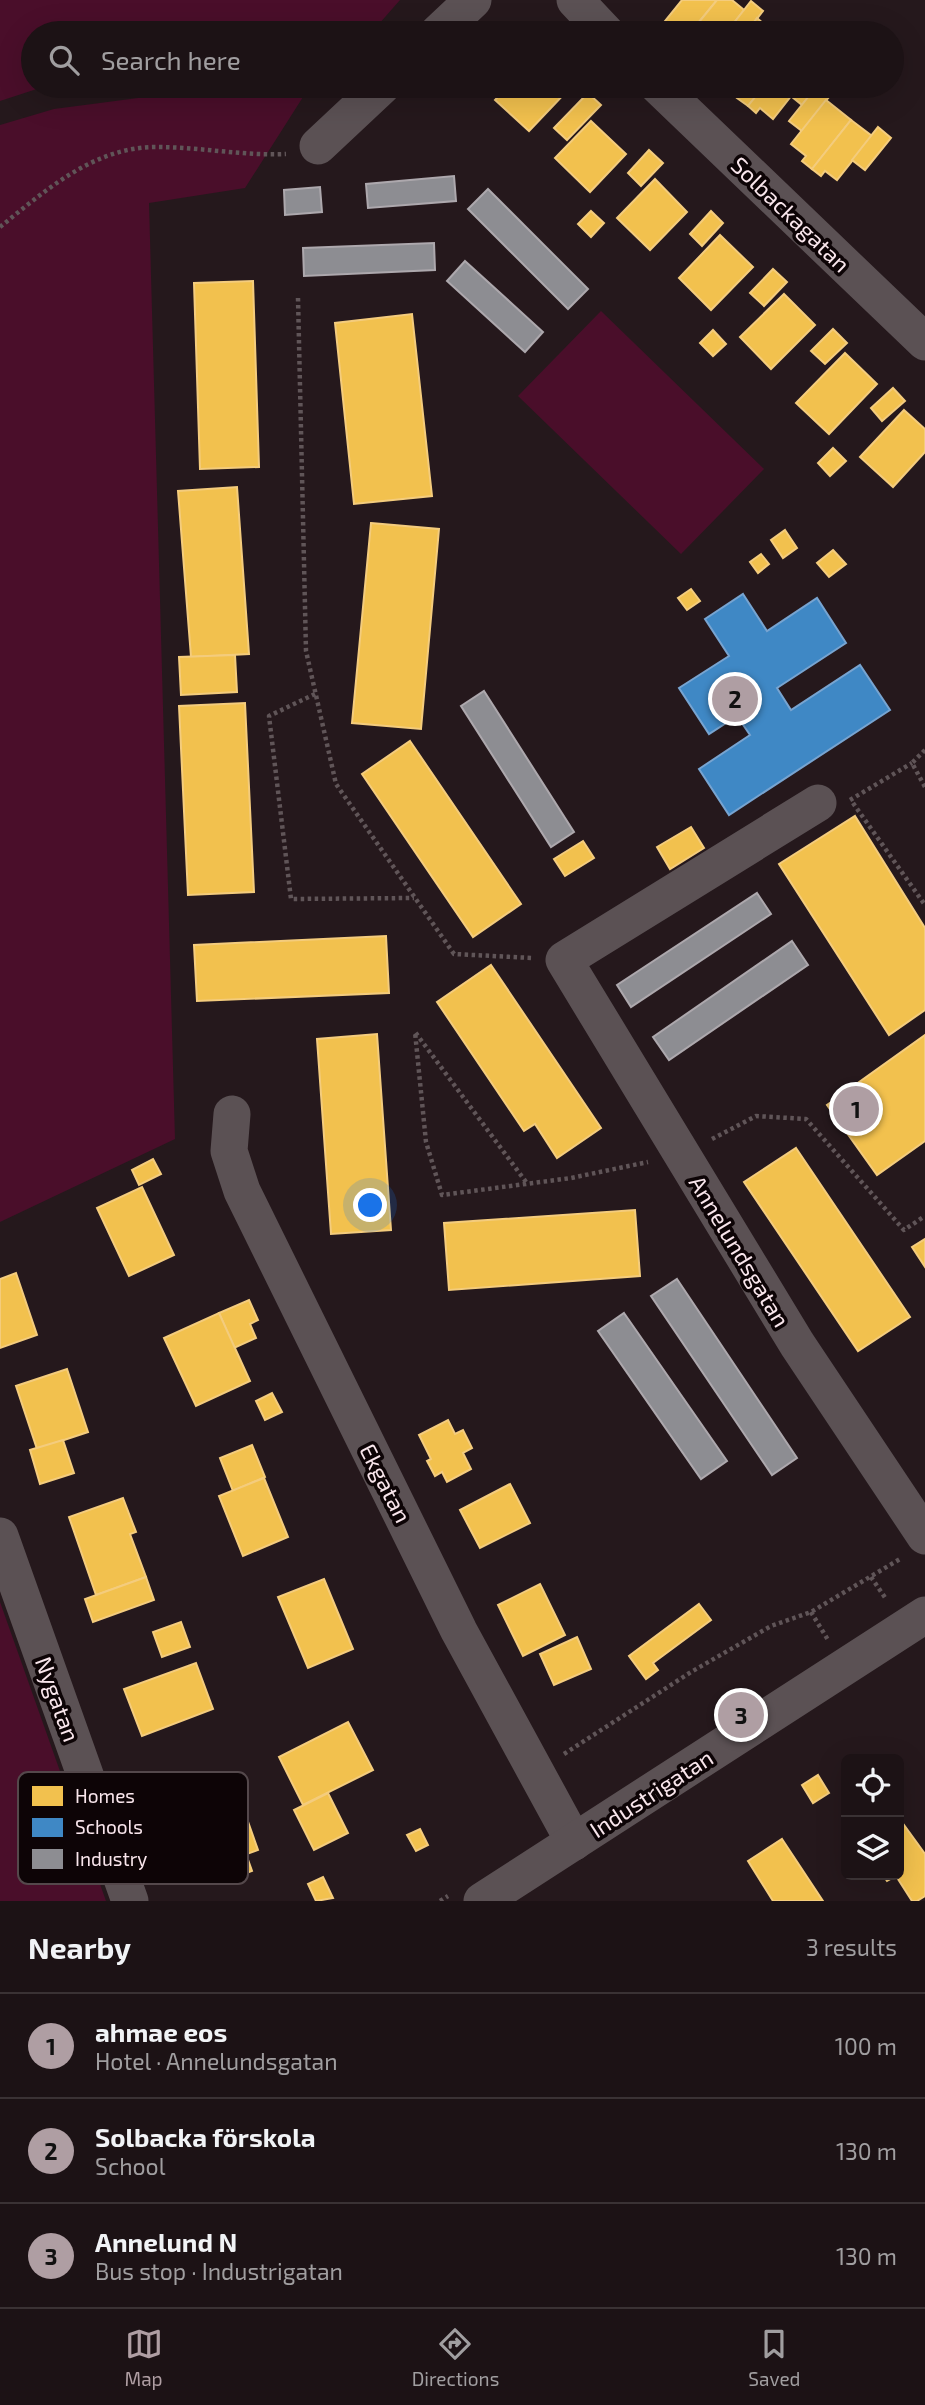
<!DOCTYPE html>
<html lang="en">
<head>
<meta charset="utf-8">
<style>
	body { margin:0; font-family:"Exo 2",sans-serif; background:#251b1e; color:#f1f3f6 }
	.controls { position:absolute; right:21px; bottom:21px; display:grid; overflow:hidden; border-radius:10px; box-shadow:0 7px 28px #0002 }
	.controls button { width:63px; height:63px; display:grid; place-items:center; padding:0; border:0; border-bottom:2px solid #3a3234; background:#1c1215; color:#f1f3f6; font:35px sans-serif }
	.you { position:absolute; left:371px; top:1206px; width:24px; height:24px; margin:-18px; border:5px solid #fff; border-radius:50%; background:#1a73e8; box-shadow:0 0 0 10px #1a73e833 }
	.badge { display:grid; place-items:center; width:46px; height:46px; border-radius:50%; background:#af9ea3; color:#111; font-size:23px; font-weight:700 }
	.pin { position:absolute; translate:-50% -50%; border:4px solid #fff; box-shadow:0 2px 7px #0006 }
	.list { margin:0; padding:0; list-style:none }
	h2 { display:flex; justify-content:space-between; align-items:center; height:91px; margin:0; padding:0 28px; font-size:30px }
	h2 small { font-size:23px; font-weight:400; color:#a09ea0 }
	.list li { display:grid; grid-template-columns:46px 1fr auto; gap:21px; align-items:center; box-sizing:border-box; height:105px; padding:0 28px; border-top:2px solid #3a3234 }
	.list b { display:block; font-size:26px; white-space:nowrap }
	.list p { margin:0; font-size:23px; white-space:nowrap; color:#a09ea0 }
	.list em { font-size:23px; font-style:normal; color:#a09ea0 }
	.icon { flex:none; width:38px; height:38px; fill:none; stroke:currentColor; stroke-width:2; stroke-linecap:round; stroke-linejoin:round }
	.map { position:relative; flex:none; width:925px; height:1901px; overflow:hidden }
	.search { position:absolute; background:#1c1215; box-shadow:0 7px 28px #0002; left:21px; right:21px; top:21px; height:77px; display:flex; align-items:center; gap:18px; box-sizing:border-box; padding:0 24px; border-radius:38px; color:#a09ea0; font-size:26px }
	.sheet { height:406px; background:#1c1215 }
	nav { display:flex; justify-content:space-around; align-items:center; box-sizing:border-box; height:98px; border-top:2px solid #3a3234; background:#1c1215; font-size:19px; color:#a09ea0 }
	nav a { display:grid; justify-items:center; gap:4px }
	nav .on { color:#af9ea3 }
	.map>svg:first-child { display:block }
</style>
</head>
<body>
<div class="map">
<svg width="925" height="1901" viewBox="0 0 925 1901">
	<rect width="100%" height="100%" fill="#25181c"/>
	<g fill="#4a0e2a">
		<path d="M0 0H400L371 33H33V86H46L0 101Z"/>
		<path d="M230 86H310L245 188 149 203 175 1139 0 1222V125L54 109Z"/>
		<path d="M601 311 764 469 681 554 518 396Z"/>
		<path d="M0 1602 106 1901H0Z"/>
	</g>
	<g fill="#f2c14e" stroke="#f4cc7d" stroke-width="2">
		<path d="M682 0H717L690 33H674L677 30 665 21Z"/>
		<path d="M717 0H732L744 10 726 33H690Z"/>
		<path d="M751 1 763 11 746 33H726Z"/>
		<path d="M757 18 771 30 769 33H746Z"/>
		<path d="M508 86H561L567 91 529 131 495 100Z"/>
		<path d="M733 86H764L748 106 737 98 741 93Z"/>
		<path d="M764 86H799L773 119 760 108 756 113 748 106Z"/>
		<path d="M799 86H817L802 105 791 96Z"/>
		<path d="M817 86H825L833 92 802 131 789 121Z"/>
		<path d="M588 93 601 105 567 140 554 128Z"/>
		<path d="M826 100 851 120 812 169 802 161 806 156 791 144Z"/>
		<path d="M851 120 872 136 837 180 825 171 821 176 812 169Z"/>
		<path d="M591 121 626 154 590 192 555 158Z"/>
		<path d="M878 127 891 138 865 170 852 160Z"/>
		<path d="M649 150 663 163 641 186 628 173Z"/>
		<path d="M655 179 687 212 650 250 617 218Z"/>
		<path d="M591 211 604 223 591 237 578 224Z"/>
		<path d="M711 211 723 223 702 246 690 234Z"/>
		<path d="M720 235 753 267 711 310 679 278Z"/>
		<path d="M773 269 787 282 764 306 750 293Z"/>
		<path d="M253 281 259 467 200 469 194 283Z"/>
		<path d="M784 294 815 325 771 369 740 337Z"/>
		<path d="M412 314 432 496 354 504 335 323Z"/>
		<path d="M833 329 847 343 825 364 811 351Z"/>
		<path d="M713 330 726 344 713 356 700 343Z"/>
		<path d="M845 353 877 384 829 434 796 403Z"/>
		<path d="M893 388 905 401 882 421 871 408Z"/>
		<path d="M904 410 925 429V452L893 487 860 457Z"/>
		<path d="M833 448 846 461 830 476 818 463Z"/>
		<path d="M237 487 249 654 191 657 178 491Z"/>
		<path d="M371 523 439 529 421 729 352 723Z"/>
		<path d="M785 530 797 548 783 558 771 540Z"/>
		<path d="M833 550 846 564 829 577 817 563Z"/>
		<path d="M761 554 769 564 758 573 750 562Z"/>
		<path d="M691 589 700 601 687 610 678 598Z"/>
		<path d="M235 655 237 692 181 695 179 657Z"/>
		<path d="M245 703 254 892 188 895 179 706Z"/>
		<path d="M410 741 521 904 473 937 362 774Z"/>
		<path d="M855 816 925 928V1010L889 1035 779 864Z"/>
		<path d="M691 827 704 848 670 869 657 847Z"/>
		<path d="M583 841 594 858 565 876 554 859Z"/>
		<path d="M386 936 389 993 197 1001 194 945Z"/>
		<path d="M491 965 601 1128 557 1158 535 1124 524 1131 437 1002Z"/>
		<path d="M377 1034 391 1230 331 1234 317 1039Z"/>
		<path d="M925 1035V1141L877 1175 827 1105Z"/>
		<path d="M796 1148 910 1317 858 1351 744 1182Z"/>
		<path d="M153 1159 161 1174 139 1185 132 1170Z"/>
		<path d="M142 1187 174 1255 129 1276 97 1208Z"/>
		<path d="M635 1210 640 1276 449 1290 444 1223Z"/>
		<path d="M925 1239V1267L912 1247Z"/>
		<path d="M16 1273 37 1335 0 1348V1279Z"/>
		<path d="M249 1300 258 1320 250 1324 256 1338 234 1348 219 1313Z"/>
		<path d="M219 1313 250 1381 196 1406 164 1338Z"/>
		<path d="M67 1369 88 1432 37 1449 16 1386Z"/>
		<path d="M272 1393 282 1412 265 1420 256 1401Z"/>
		<path d="M448 1420 455 1434 463 1430 472 1448 463 1453 471 1469 447 1482 442 1472 435 1476 427 1461 431 1459 419 1435Z"/>
		<path d="M63 1440 74 1473 40 1484 30 1450Z"/>
		<path d="M252 1445 265 1477 233 1491 220 1458Z"/>
		<path d="M264 1478 288 1537 243 1556 219 1496Z"/>
		<path d="M510 1484 530 1523 480 1548 460 1510Z"/>
		<path d="M123 1498 136 1532 130 1534 146 1577 96 1595 69 1517Z"/>
		<path d="M146 1577 154 1600 93 1622 85 1599Z"/>
		<path d="M324 1579 353 1649 308 1668 278 1597Z"/>
		<path d="M540 1584 565 1635 523 1656 498 1605Z"/>
		<path d="M699 1604 711 1620 653 1663 658 1670 646 1679 629 1656Z"/>
		<path d="M181 1622 190 1647 162 1657 153 1632Z"/>
		<path d="M577 1637 591 1669 554 1685 540 1654Z"/>
		<path d="M196 1663 213 1709 142 1736 124 1689Z"/>
		<path d="M348 1722 373 1770 303 1805 279 1757Z"/>
		<path d="M818 1775 829 1793 813 1803 802 1785Z"/>
		<path d="M328 1793 348 1833 314 1850 294 1810Z"/>
		<path d="M240 1799 258 1850 216 1865 197 1814Z"/>
		<path d="M899 1818 925 1854V1896L917 1901H912L896 1876 887 1881 883 1875H899Z"/>
		<path d="M420 1829 428 1845 416 1851 407 1835Z"/>
		<path d="M782 1839 823 1901H773L748 1861Z"/>
		<path d="M246 1854 252 1871 222 1882 216 1865Z"/>
		<path d="M323 1877 333 1898 316 1901 308 1884Z"/>
	</g>
	<path fill="#3f88c5" stroke="#77a4d1" stroke-width="2" d="M743 594 767 631 817 598 846 643 777 688 791 710 860 665 890 710 729 815 699 769 750 735 737 716 709 734 679 688 729 656 705 619Z"/>
	<g fill="#8d8d92" stroke="#ada8ad" stroke-width="2">
		<path d="M454 176 456 201 368 208 366 184Z"/>
		<path d="M320 187 322 212 285 215 284 190Z"/>
		<path d="M488 189 588 289 568 309 468 209Z"/>
		<path d="M434 243 435 270 304 276 303 248Z"/>
		<path d="M465 261 543 332 525 352 447 281Z"/>
		<path d="M484 691 574 832 551 847 461 706Z"/>
		<path d="M757 893 771 914 631 1007 617 985Z"/>
		<path d="M792 941 808 965 669 1060 653 1037Z"/>
		<path d="M677 1279 797 1458 772 1475 651 1296Z"/>
		<path d="M624 1313 727 1461 701 1479 598 1331Z"/>
	</g>
	<g fill="none" stroke-linecap="round" stroke-linejoin="round">
		<g stroke="#605558" stroke-width="4.5" stroke-dasharray="3.5 3.5" stroke-linecap="butt">
			<path d="M0 227C46 190 94 147 156 147 200 147 243 156 286 154"/>
			<path d="M298 298 306 651 336 784 454 954 532 958"/>
			<path d="M315 694 269 716 291 899 414 898"/>
			<path d="M925 750 912 763 925 787"/>
			<path d="M850 800 912 763"/>
			<path d="M853 803 925 905"/>
			<path d="M712 1139 756 1116 806 1119 904 1230 925 1216"/>
			<path d="M526 1182 415 1032 426 1142 442 1195 571 1178 648 1162"/>
			<path d="M871 1577 886 1599"/>
			<path d="M811 1612 828 1640"/>
			<path d="M564 1754 691 1672 771 1626 811 1612 900 1559"/>
			<path d="M440 1901 448 1896"/>
		</g>
		<g stroke="#5b5154" stroke-width="37">
			<path d="M575 0 606 33"/>
			<path d="M438 33 473 0"/>
			<path d="M658 86 925 342"/>
			<path d="M318 146 382 86"/>
			<path d="M818 803 564 960 797 1344 925 1536"/>
			<path d="M232 1114 229 1151 242 1191 459 1631 574 1842"/>
			<path d="M0 1536 130 1901"/>
			<path d="M482 1901 925 1615"/>
		</g>
	</g>
	<g text-anchor="middle" dominant-baseline="central" stroke-width="7" stroke-linejoin="round" paint-order="stroke">
		<g font-size="23" fill="#f9e6ec" stroke="#0d0406">
			<text transform="translate(791 214) rotate(44)">Solbackagatan</text>
			<text transform="translate(740 1251) rotate(59)">Annelundsgatan</text>
			<text transform="translate(386 1483) rotate(63)">Ekgatan</text>
			<text transform="translate(58 1699) rotate(70)">Nygatan</text>
			<text transform="translate(651 1793) rotate(-33)">Industrigatan</text>
		</g>
	</g>
	<rect x="18" y="1772" width="230" height="112" rx="10" fill="#0d0406" stroke="#54484b" stroke-width="2"/>
	<rect x="32" y="1786" width="31" height="20" fill="#f2c14e"/>
	<rect x="32" y="1818" width="31" height="19" fill="#3f88c5"/>
	<rect x="32" y="1849" width="31" height="20" fill="#8d8d92"/>
	<g font-size="19" fill="#f9e6ec">
		<text x="75" y="1803">Homes</text>
		<text x="75" y="1834">Schools</text>
		<text x="75" y="1866">Industry</text>
	</g>
</svg>
<div class="controls">
<button><svg class="icon" aria-label="locate" viewBox="0 0 24 24"><circle cx="12" cy="12" r="6"/><path d="M12 2v4M12 18v4M2 12h4M18 12h4"/></svg></button>
<button><svg class="icon" aria-label="layers" viewBox="0 0 24 24"><path d="M12 4l9 5-9 5-9-5zM3 14l9 5 9-5"/></svg></button>
</div>
<div class="you"></div>
<div class="pin badge" style="left:856px;top:1109px">1</div>
<div class="pin badge" style="left:735px;top:699px">2</div>
<div class="pin badge" style="left:741px;top:1715px">3</div>
<div class="search"><svg class="icon" aria-label="search" viewBox="0 0 24 24"><circle cx="10" cy="10" r="6"/><path d="M15 15l6 6"/></svg>Search here</div>
</div>
<section class="sheet">
<h2>Nearby<small>3 results</small></h2>
<ul class="list">
<li><span class="badge">1</span><div><b>ahmae eos</b><p>Hotel · Annelundsgatan</p></div><em>100 m</em></li>
<li><span class="badge">2</span><div><b>Solbacka förskola</b><p>School</p></div><em>130 m</em></li>
<li><span class="badge">3</span><div><b>Annelund N</b><p>Bus stop · Industrigatan</p></div><em>130 m</em></li>
</ul>
</section>
<nav>
<a class="on"><svg class="icon" aria-label="map" viewBox="0 0 24 24"><path d="M3 6l6-2 6 2 6-2v14l-6 2-6-2-6 2zM9 4v14M15 6v14"/></svg>Map</a>
<a><svg class="icon" aria-label="directions" viewBox="0 0 24 24"><path d="M12 3l9 9-9 9-9-9zM9 14v-3h6M13 9l2 2-2 2"/></svg>Directions</a>
<a><svg class="icon" aria-label="saved" viewBox="0 0 24 24"><path d="M7 4h10v16l-5-4-5 4z"/></svg>Saved</a>
</nav>
</body>
</html>
